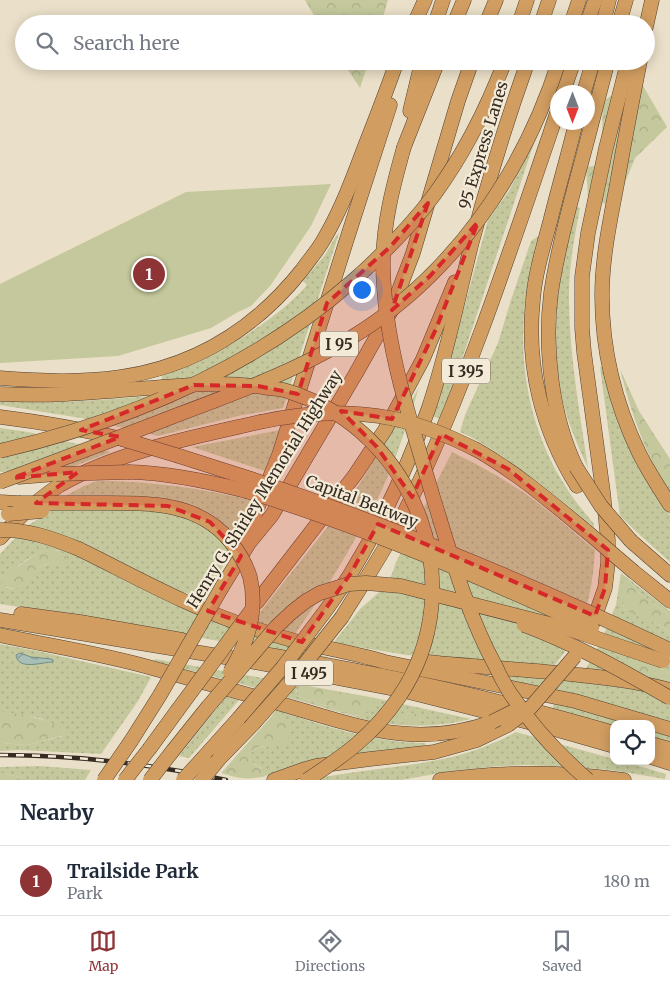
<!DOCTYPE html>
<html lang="en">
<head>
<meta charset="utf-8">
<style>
	body { margin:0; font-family:Merriweather,serif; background:#f2f2f3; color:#1f2937 }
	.controls { position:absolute; right:15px; bottom:15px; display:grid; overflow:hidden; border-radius:10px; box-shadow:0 2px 12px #0003 }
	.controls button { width:45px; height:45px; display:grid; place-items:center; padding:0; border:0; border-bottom:1px solid #e0e1e3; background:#fff; color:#1f2937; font:25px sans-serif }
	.compass { position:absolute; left:550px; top:85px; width:45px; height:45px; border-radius:50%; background:#fff; box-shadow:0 2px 12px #0003; rotate:180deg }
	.you { position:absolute; left:361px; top:289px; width:18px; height:18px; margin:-12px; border:4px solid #fff; border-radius:50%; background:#1a73e8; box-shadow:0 0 0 8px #1a73e833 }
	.badge { display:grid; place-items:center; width:32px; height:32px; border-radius:50%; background:#8e3437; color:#fff; font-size:16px; font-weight:700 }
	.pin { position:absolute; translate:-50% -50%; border:2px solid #fff; box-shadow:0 1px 5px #0006 }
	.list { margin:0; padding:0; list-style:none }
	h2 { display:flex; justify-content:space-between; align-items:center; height:65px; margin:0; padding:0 20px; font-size:21px }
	h2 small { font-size:16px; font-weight:400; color:#747a83 }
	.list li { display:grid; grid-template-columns:32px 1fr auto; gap:15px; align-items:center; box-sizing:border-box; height:70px; padding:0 20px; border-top:1px solid #e0e1e3 }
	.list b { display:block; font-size:19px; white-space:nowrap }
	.list p { margin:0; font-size:16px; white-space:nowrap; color:#747a83 }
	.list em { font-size:16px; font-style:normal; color:#747a83 }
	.icon { flex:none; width:28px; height:28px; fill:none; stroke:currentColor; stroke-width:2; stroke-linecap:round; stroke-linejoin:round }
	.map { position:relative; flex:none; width:670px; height:780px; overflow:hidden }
	.search { position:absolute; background:#fff; box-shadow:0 2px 12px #0003; left:15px; right:15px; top:15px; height:55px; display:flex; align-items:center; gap:12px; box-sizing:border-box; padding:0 18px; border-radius:28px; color:#747a83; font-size:19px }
	.sheet { height:135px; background:#fff }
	nav { display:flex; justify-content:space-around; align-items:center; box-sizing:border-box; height:70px; border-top:1px solid #e0e1e3; background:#fff; font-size:14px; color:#747a83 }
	nav a { display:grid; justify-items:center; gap:2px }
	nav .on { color:#8e3437 }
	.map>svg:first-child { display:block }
</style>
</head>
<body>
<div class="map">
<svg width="670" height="780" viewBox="0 0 670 780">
	<defs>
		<pattern id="grass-dots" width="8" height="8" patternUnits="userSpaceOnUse" patternTransform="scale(1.25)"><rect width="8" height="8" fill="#c4c89c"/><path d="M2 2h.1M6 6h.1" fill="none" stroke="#a9ac86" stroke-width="1.8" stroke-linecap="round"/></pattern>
		<pattern id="forest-crowns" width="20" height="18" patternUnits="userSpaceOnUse" patternTransform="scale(1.25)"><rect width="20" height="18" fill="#c4c89c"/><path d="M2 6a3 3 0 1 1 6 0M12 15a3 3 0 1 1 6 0" fill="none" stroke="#a9ac86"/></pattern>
		<pattern id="water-waves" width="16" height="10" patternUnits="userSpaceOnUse" patternTransform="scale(1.25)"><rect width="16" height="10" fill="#a8bfb8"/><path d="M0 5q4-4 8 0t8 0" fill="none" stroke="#8a9b95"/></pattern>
	</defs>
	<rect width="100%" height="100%" fill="#eadfc8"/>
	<g fill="url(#grass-dots)" fill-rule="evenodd">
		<path d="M534 143 442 419 432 416 448 367 488 220 509 191Z"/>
		<path d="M576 207 580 208C574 239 568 272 569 304 570 359 580 414 588 468 577 444 566 419 561 393 555 357 555 321 559 286 562 259 570 233 576 207Z"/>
		<path d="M339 233 283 408 238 416 158 436 81 418 0 405V401C55 405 109 399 164 395L162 376C176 370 191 366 205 359 215 354 225 348 235 342 261 326 287 308 307 285L303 281 325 255 336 236Z"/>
		<path d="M539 236C535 254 530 271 527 289 516 356 528 429 566 487 574 500 584 512 594 524V527C563 502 533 476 500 455 487 446 474 438 460 432L465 415 498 343 511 300 531 241 534 239Z"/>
		<path d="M604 366 615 408 636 464 670 515V562L641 536 620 516 600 367Z"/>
		<path d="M419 388C408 421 398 454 384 485 379 497 372 508 366 519 344 560 322 596 295 634L253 621 352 496Z"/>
		<path d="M0 428 28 432 111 452 75 466 0 472Z"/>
		<path d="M280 430 268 472 192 447Z"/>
		<path d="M452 452C477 464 502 478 526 494 550 511 572 531 595 550 593 581 589 610 574 637 569 647 561 657 554 666L407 655 363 648 334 642 361 608 385 587 392 574 396 562Z"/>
		<path d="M97 481C151 481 204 488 257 502L241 534 211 587 201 600C197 594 188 594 182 592L97 565 192 612 222 625 330 658 313 657 38 610 0 604V554L15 538 30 524 45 515 67 495 84 486ZM48 550H59L49 564C26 567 32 592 6 588 8 582 11 573 15 569 24 560 37 553 48 550Z"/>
		<path d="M621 573 670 611V616L642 595 629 581 622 584 621 602 625 609 659 625 670 632V674L656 667 636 660 634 670 670 681V684L585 670 599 646 616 605Z"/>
		<path d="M0 644 37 651 151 677 138 701 101 754 19 750 0 751V743L27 745 63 736 65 731 40 718 0 712ZM18 653 31 657 51 659 53 662 24 664C19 662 16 660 16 655Z"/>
		<path d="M155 659 303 685 296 692 297 696 352 715C361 717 366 713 373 707V701L370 697 471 719C434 728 408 727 370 721L238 683 154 661ZM409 712 421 719C413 725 405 725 397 719Z"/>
		<path d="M492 672 624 686 670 696V722L608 704 491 678Z"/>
		<path d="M226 697 239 700 189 758 179 756Z"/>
		<path d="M554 703 599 714 635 724H614V727L552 710Z"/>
		<path d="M276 710C325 726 374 743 425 743V746L281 770 266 776 261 768 250 761 249 755C257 744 269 747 281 745L290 733 277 716 271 717Z"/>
		<path d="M651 729 670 734V745L651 738Z"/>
		<path d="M516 732 614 759V761H622L666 774 665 779 618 771 587 768 527 765 500 766 452 771 401 780H308C355 770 405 768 452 757 475 751 496 743 516 732Z"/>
		<path d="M40 766 91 770 85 780H22L20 777 0 773V767Z"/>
	</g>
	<g fill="url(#forest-crowns)">
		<path d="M305 0H388L381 24H319Z"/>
		<path d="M342 61H369L360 88Z"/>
		<path d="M639 79 667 127 635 158 615 207 588 198 586 167 601 165 603 101Z"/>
		<path d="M620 369 639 411 670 459V492C645 455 631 412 620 369Z"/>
		<path d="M48 550C56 550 61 550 66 556L67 562C59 567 51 562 43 565 32 570 29 582 20 588 13 589 0 589 1 577 3 572 10 572 14 569 26 562 34 553 48 550Z"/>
		<path d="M624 579 629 581 642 595 670 616V632L659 625 627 611C619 604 619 588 624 579Z"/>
		<path d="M631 660C645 660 658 668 670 674V681L640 673 630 668 628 666 629 661Z"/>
		<path d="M303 685 370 697C382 710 363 717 352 715L297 696 296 694 299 688Z"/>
		<path d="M0 712C15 712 57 720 66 733L65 735 27 745 0 743Z"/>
		<path d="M409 712 419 715 421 721C413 725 402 725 396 718L402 714Z"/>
		<path d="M277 716C282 716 285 717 287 721 293 728 290 741 281 745 269 750 259 741 249 755L250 761 263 770 266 776C247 780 240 779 221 773L271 717Z"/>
		<path d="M0 773 20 777 22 780H0Z"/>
	</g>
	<path fill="#c4c89c" d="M331 184 311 226 270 286 251 306 238 312 211 328 118 356 0 363V284L186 192Z"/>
	<path fill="url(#water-waves)" stroke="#708c85" d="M20 653 31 657 51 659 53 660V662C42 662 18 671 16 655Z"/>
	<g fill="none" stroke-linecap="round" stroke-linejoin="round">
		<defs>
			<g id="highway">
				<path d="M414 24 425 0"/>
				<path d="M435 24 443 0"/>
				<path d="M454 24 464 0"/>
				<path d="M486 24 496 0"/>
				<path d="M519 24 527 0"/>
				<path d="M541 24 549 0"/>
				<path d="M571 24 579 0"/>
				<path d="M587 24 595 0"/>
				<path d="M603 24 609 0"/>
				<path d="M619 24 626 0"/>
				<path d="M646 27 652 0"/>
				<path d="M640 61C632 102 624 143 617 184 610 221 602 258 602 296 602 350 616 405 639 453 648 471 659 488 670 505"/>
				<path d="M563 92 574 61"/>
				<path d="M584 92 593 61"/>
				<path d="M410 111 422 61"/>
				<path d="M576 122C568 156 558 189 550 222 543 248 535 274 533 300 526 366 542 430 577 486"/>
				<path d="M404 147 438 61"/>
				<path d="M0 378C40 381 81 383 121 377 195 366 256 328 302 270 309 260 318 250 324 239 341 210 353 178 365 146 376 118 387 90 397 61"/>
				<path d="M0 394C54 397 108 391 162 387"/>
				<path d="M0 417C41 422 81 429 122 439"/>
				<path d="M477 450C517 473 551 502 586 531"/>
				<path d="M179 456 251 479"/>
				<path d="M576 467C552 417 544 349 551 293 557 252 568 211 579 171 589 135 598 98 608 61"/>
				<path d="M130 472C169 473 207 481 246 491"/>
				<path d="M19 477 56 474"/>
				<path d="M0 502 19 503"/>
				<path d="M0 538C18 518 38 499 60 485 119 451 194 437 260 422"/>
				<path d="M244 541 279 455 346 242 390 105"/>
				<path d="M631 541 670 575"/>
				<path d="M79 549C136 577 194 610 256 629 271 634 287 639 303 643 331 649 358 654 385 662L575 701 670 729"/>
				<path d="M634 572 670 601"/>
				<path d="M222 587 249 543 272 515 355 375 391 311 413 253 458 101 472 61"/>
				<path d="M257 602 355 475 385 430 423 359 455 282"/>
				<path d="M21 614 80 622 182 640"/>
				<path d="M323 614C333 601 342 587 351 573 382 522 408 466 428 410 447 355 458 297 472 242 488 181 507 120 528 61"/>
				<path d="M342 617C363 583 386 549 404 513 434 455 458 394 481 332 508 259 533 184 558 110"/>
				<path d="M0 620 249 661 405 691 544 726 614 746"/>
				<path d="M592 625 605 588 608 562V540L603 492 584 352 582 328V277L588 233 606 148 628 61"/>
				<path d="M0 635C51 646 103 654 152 668 198 681 243 693 288 706 361 727 416 749 492 722"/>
				<path d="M245 651C369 671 493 697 614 733"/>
				<path d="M418 661C472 667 525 669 579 675 610 678 640 682 670 690"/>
				<path d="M131 741 160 695"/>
				<path d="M651 744 670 749"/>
				<path d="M150 748 177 711"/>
				<path d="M171 753 207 708"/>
				<path d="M204 757 239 718"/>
				<path d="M651 757 670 763"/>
				<path d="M219 759 253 724"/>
				<path d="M274 780 302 770 316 766 370 759 434 752 477 740 508 725"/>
				<path d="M440 780C483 774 531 772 574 775 591 776 608 778 624 780"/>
			</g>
		</defs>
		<use href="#highway" stroke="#534132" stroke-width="15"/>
		<use href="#highway" stroke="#d19d61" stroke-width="14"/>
		<defs>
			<path id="rail" d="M0 755C76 755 151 764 226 780"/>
		</defs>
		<use href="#rail" stroke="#362b21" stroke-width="4.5"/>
		<use href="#rail" stroke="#f3ead7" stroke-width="2.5" stroke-dasharray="8" stroke-linecap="butt"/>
		<defs>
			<g id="highway-bridge">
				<path d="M404 147C393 186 383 224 383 265 384 345 411 422 433 497 451 555 467 614 496 667 500 676 505 685 510 693 532 726 559 755 588 780"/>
				<path d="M162 387C198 384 233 382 268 388 275 389 283 389 290 392 416 432 474 586 399 697 373 735 345 755 307 780"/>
				<path d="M260 422C302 413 347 410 390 418 421 424 449 436 477 450"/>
				<path d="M122 439 179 456"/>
				<path d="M0 451C129 421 253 368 354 280 383 254 411 226 434 195 464 154 487 108 505 61"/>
				<path d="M576 467 601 506 631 541"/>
				<path d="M56 474 130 472"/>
				<path d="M251 479C394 527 534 585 670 650"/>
				<path d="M0 482C59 460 118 438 177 415 236 393 295 371 349 339 452 277 523 174 559 61"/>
				<path d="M246 491C365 527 478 576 592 628"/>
				<path d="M19 503C46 503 73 503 100 503 146 503 198 501 230 541 239 552 246 564 250 577 258 611 248 643 230 672"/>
				<path d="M8 514 42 511"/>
				<path d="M0 530C27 529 54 539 79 549"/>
				<path d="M586 531 634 572"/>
				<path d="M524 625C575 644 623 671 670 698"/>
				<path d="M160 695 222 587"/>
				<path d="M207 708 276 627 292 612 306 601 320 593 349 584 366 583 401 586 569 629 663 661"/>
				<path d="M177 711 251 611"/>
				<path d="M239 718 283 667 323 614"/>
				<path d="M492 722 518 709"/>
				<path d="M253 724 291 681 342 617"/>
				<path d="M508 725 531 707 575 656"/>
				<path d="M104 780 131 741"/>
				<path d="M125 780 150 748"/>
				<path d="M150 780 171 753"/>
				<path d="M183 780 204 757"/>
				<path d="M202 780 219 759"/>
			</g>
		</defs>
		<use href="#highway-bridge" stroke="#534132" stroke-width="15" stroke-linecap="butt"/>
		<use href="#highway-bridge" stroke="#d19d61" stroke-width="14"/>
	</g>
	<path fill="#d62828" fill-opacity="0.2" stroke="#d62828" stroke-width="4" stroke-dasharray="10 6" stroke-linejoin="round" d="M428 203 392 310 430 276 478 222 436 329 392 419 341 411 377 447 412 497 441 434 508 469 608 550 605 588 595 616 378 524 351 573 302 642 208 611 241 556 210 522 168 506 36 503 78 472 13 478 120 437 81 430 194 385 258 386 298 394 327 303 390 247Z"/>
	<g text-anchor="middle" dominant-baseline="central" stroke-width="4.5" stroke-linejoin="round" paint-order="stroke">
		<g fill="#f3ead7" stroke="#6f6458" stroke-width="1">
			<rect x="320" y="331.5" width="38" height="25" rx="4"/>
			<rect x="442" y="358.5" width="48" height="25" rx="4"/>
			<rect x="285" y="660.5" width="48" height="25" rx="4"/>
		</g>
		<g font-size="15" font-weight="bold" fill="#362b21">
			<text x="339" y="344">I 95</text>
			<text x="466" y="371">I 395</text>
			<text x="309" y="673">I 495</text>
		</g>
		<g font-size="16" fill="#362b21" stroke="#f3ead7">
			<text transform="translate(483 145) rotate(-73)">95 Express Lanes</text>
			<text transform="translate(264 489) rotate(-58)">Henry G. Shirley Memorial Highway</text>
			<text transform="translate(362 501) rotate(21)">Capital Beltway</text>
		</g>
	</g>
</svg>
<div class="controls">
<button><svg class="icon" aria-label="locate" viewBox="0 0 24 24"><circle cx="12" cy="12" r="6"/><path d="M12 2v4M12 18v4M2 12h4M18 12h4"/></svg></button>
</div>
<svg class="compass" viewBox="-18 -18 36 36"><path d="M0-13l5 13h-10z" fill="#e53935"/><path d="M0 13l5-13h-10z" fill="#747a83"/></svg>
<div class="you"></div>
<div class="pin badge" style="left:149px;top:274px">1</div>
<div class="search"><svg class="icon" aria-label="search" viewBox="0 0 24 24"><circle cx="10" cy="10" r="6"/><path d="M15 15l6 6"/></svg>Search here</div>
</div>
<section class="sheet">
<h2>Nearby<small></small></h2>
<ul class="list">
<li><span class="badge">1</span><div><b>Trailside Park</b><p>Park</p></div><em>180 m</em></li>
</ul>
</section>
<nav>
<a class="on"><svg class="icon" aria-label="map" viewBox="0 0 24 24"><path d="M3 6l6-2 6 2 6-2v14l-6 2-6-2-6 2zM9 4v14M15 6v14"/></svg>Map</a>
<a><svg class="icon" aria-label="directions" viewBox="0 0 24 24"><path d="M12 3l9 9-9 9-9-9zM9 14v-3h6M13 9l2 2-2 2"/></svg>Directions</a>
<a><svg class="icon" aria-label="saved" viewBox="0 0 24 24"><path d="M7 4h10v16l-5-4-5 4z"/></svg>Saved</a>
</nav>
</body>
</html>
